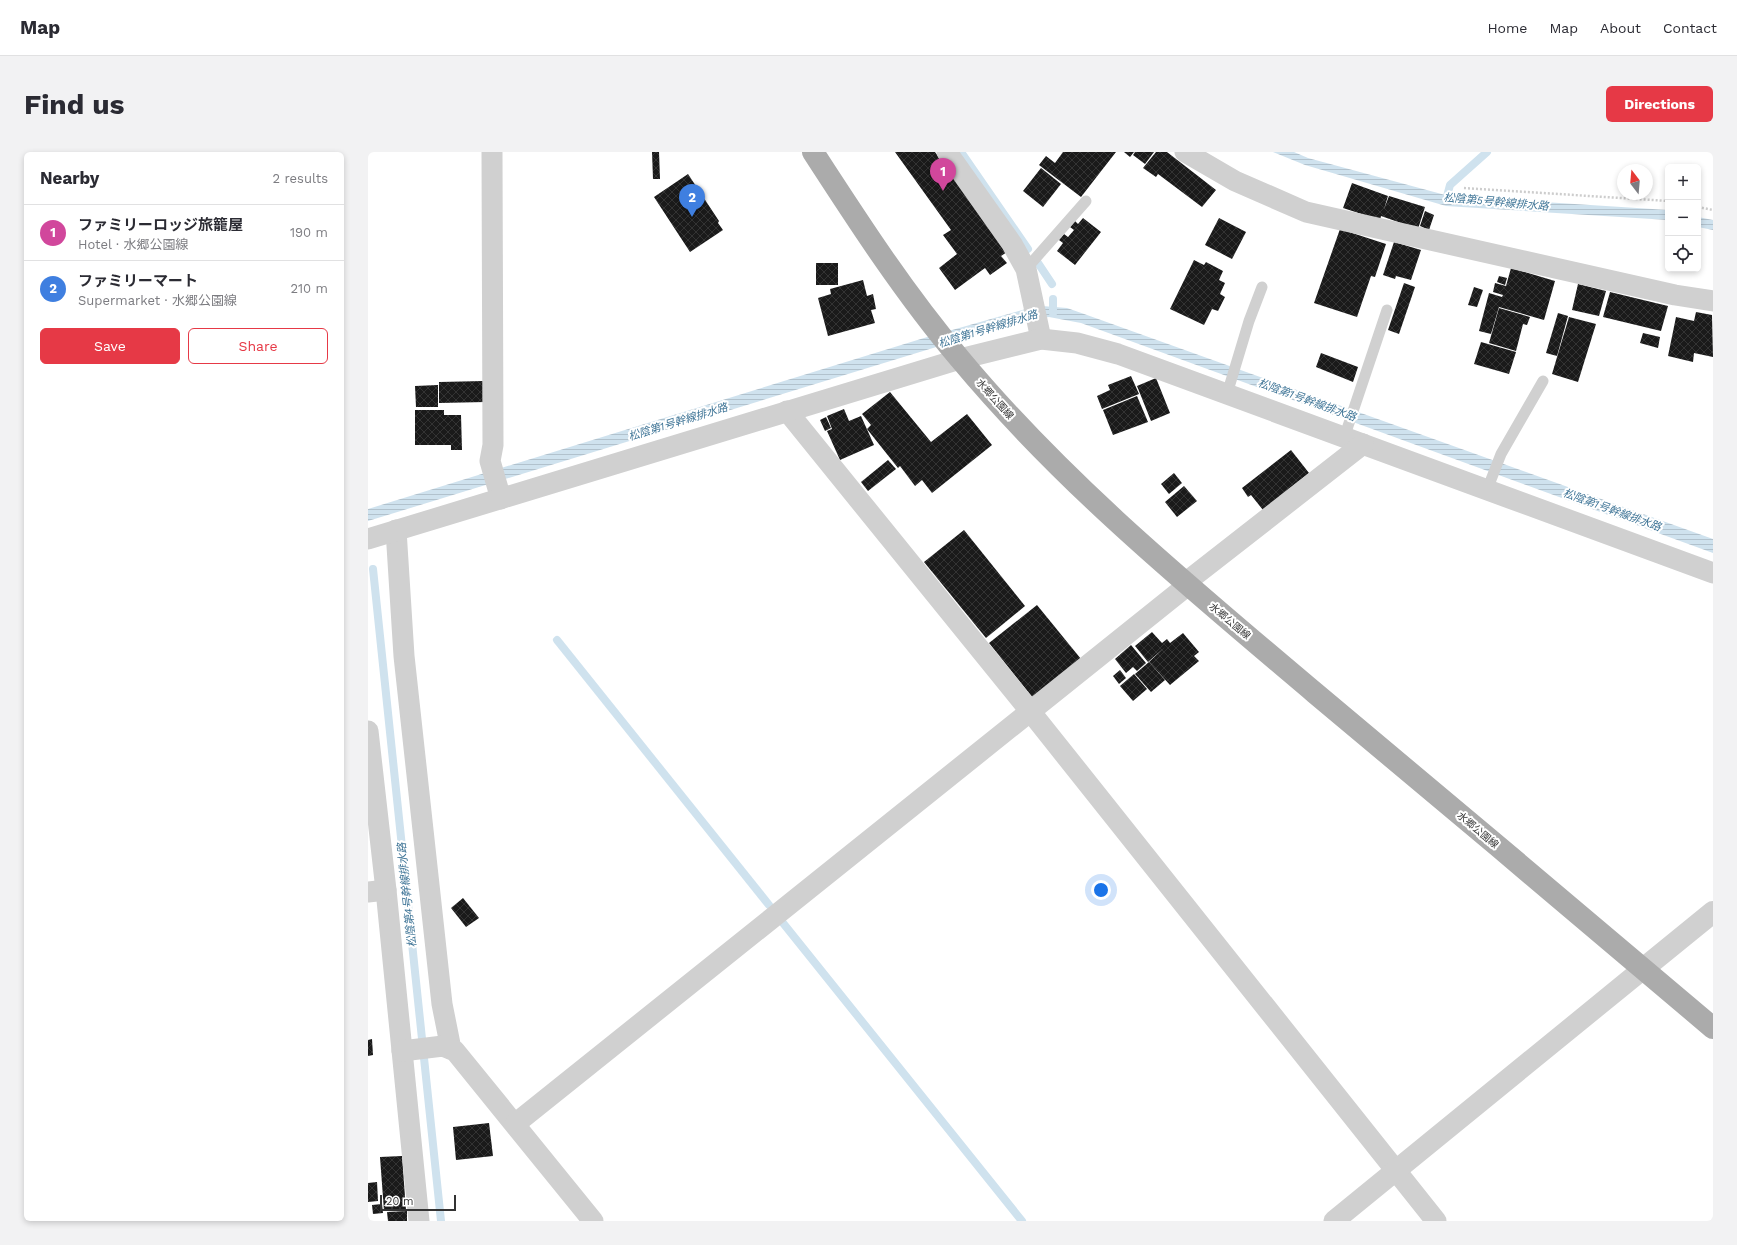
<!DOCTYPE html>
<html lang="en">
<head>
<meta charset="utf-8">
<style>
	body { margin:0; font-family:"Work Sans","Noto Sans JP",sans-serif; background:#f2f2f3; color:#2b2b33 }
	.controls { position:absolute; right:12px; top:12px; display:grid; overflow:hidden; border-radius:6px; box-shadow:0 2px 6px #0003 }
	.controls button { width:36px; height:36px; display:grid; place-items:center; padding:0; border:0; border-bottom:1px solid #e1e1e2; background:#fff; color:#2b2b33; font:20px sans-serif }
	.compass { position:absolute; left:1249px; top:12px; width:36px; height:36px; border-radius:50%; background:#fff; box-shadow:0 2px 6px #0003; rotate:344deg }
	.scale { position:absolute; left:12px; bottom:10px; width:76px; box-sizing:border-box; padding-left:4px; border:2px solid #333; border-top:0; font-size:11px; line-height:14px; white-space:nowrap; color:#333; -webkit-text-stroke:3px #fff; paint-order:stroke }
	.you { position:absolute; left:733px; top:738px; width:14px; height:14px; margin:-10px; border:3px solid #fff; border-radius:50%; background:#1a73e8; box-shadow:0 0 0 6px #1a73e833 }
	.badge { display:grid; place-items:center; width:26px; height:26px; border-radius:50%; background:#e63946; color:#fff; font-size:13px; font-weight:700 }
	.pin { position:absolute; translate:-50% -33px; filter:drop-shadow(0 1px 2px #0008) }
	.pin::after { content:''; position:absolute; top:21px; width:14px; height:12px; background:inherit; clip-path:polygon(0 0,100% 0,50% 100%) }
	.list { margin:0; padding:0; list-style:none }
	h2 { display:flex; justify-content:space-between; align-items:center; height:52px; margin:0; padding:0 16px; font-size:17px }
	h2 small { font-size:13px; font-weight:400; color:#7c7c81 }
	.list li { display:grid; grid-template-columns:26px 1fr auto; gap:12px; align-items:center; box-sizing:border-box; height:56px; padding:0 16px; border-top:1px solid #e1e1e2 }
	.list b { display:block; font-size:15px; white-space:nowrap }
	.list p { margin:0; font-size:13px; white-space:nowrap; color:#7c7c81 }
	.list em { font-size:13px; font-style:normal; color:#7c7c81 }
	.actions { display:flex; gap:8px; padding:12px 16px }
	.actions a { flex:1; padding:9px 0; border:1px solid #e63946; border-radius:6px; text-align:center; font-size:14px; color:#e63946 }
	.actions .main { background:#e63946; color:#fff }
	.icon { flex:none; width:22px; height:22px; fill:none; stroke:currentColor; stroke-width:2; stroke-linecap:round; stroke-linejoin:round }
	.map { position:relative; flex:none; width:1345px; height:1069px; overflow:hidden; border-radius:6px }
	header { display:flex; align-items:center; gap:24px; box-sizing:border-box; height:56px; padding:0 20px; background:#fff; border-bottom:1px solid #e1e1e2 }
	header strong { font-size:19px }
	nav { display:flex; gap:22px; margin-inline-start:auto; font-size:14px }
	.intro { display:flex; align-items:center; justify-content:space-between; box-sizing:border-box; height:96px; padding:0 24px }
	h1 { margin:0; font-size:28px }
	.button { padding:10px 18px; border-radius:6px; background:#e63946; color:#fff; font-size:14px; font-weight:700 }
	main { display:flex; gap:24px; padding:0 24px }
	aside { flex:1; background:#fff; border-radius:6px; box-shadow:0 2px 6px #0003 }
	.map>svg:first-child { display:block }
</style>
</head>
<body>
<header>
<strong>Map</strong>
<nav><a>Home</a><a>Map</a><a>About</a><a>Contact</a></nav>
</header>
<div class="intro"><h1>Find us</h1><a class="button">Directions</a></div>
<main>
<aside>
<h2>Nearby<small>2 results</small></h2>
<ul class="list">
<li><span class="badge" style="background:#d1479c">1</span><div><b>ファミリーロッジ旅籠屋</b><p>Hotel · 水郷公園線</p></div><em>190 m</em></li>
<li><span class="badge" style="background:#3f7fe0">2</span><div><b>ファミリーマート</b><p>Supermarket · 水郷公園線</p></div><em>210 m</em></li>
</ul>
<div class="actions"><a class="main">Save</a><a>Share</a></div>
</aside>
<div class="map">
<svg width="1345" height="1069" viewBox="0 0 1345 1069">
	<defs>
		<pattern id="water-rules" width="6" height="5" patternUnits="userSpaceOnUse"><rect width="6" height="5" fill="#cfe2ee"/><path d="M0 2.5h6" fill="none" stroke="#b2c2cd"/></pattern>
		<pattern id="building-cross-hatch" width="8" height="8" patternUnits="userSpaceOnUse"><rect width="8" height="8" fill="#1a1a1a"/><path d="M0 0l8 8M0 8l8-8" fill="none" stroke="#333"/></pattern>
	</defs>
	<rect width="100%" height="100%" fill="#fff"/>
	<g fill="url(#water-rules)">
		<path d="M905 0H926L940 6 1081 44 1300 58V68L1078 54 937 13Z"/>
		<path d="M1330 65 1345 68V78L1330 75Z"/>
		<path d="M674 154 699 156 719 163 1345 387V401L713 171 681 165 660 168 601 185 0 369V357L556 186 658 157Z"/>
	</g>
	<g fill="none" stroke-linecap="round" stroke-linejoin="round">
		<g stroke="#cfe2ee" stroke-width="8">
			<path d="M593 0 660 97"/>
			<path d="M1078 48 1082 33 1119 0"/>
			<path d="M670 111 684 132"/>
			<path d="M685 147V161"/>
			<path d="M5 417 73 1069"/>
			<path d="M189 488 401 753"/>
			<path d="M415 771 654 1069"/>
		</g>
	</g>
	<g fill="url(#building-cross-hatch)">
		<path d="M284 0H291L292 27H285Z"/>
		<path d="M527 0H567L639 100 633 104 639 111 622 123 617 116 587 138 571 116 589 102 575 83 583 78Z"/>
		<path d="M695 0H748L713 45 671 13 678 4 687 11Z"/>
		<path d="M756 0H766L762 5Z"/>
		<path d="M767 0H786L777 12 765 3Z"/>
		<path d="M788 0H799L848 38 834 55 790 22 788 25 775 16Z"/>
		<path d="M673 16 693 32 675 55 655 39Z"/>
		<path d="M320 22 351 69 350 71 355 78 322 100 286 45Z"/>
		<path d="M984 31 1020 44 1016 57 1021 44 1057 55 1050 77 1013 64 1012 68 975 56Z"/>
		<path d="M1057 59 1066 63 1061 78 1052 74Z"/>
		<path d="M715 66 733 80 707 113 689 99 695 91 691 88 696 82 700 85 706 78 702 75 707 69 710 72Z"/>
		<path d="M851 66 878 80 864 107 837 93Z"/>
		<path d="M972 77 1018 92 1007 125 1003 124 989 165 946 151Z"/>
		<path d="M1026 90 1053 98 1043 128 1028 124 1027 127 1015 123Z"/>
		<path d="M826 108 836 113 838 110 855 119 851 128 857 131 852 142 857 145 850 159 844 157 836 173 802 157Z"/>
		<rect x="448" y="111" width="22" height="22"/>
		<path d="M1143 116 1187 129 1176 168 1131 155 1123 182 1111 179 1121 141 1134 145 1135 143 1125 140 1127 131 1138 134Z"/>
		<path d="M1131 124 1139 126 1137 133 1129 130Z"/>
		<path d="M495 128 499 144 505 142 508 157 503 158 507 171 460 184 450 146 463 142 462 137Z"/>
		<path d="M1036 131 1047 135 1031 182 1020 178Z"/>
		<path d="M1210 132 1238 139 1231 164 1204 158Z"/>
		<path d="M1106 135 1115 138 1109 155 1100 153Z"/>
		<path d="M1242 140 1300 154 1293 179 1235 165Z"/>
		<path d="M1131 156 1162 165 1159 173 1155 172 1148 199 1121 191Z"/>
		<path d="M1328 160 1344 163 1345 205 1326 201 1325 210 1300 204 1308 165 1326 169Z"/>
		<path d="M1190 161 1200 164 1189 204 1178 201Z"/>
		<path d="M1201 165 1228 172 1210 230 1184 222Z"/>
		<path d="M1275 181 1292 185 1290 196 1272 191Z"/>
		<path d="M1113 190 1148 200 1141 222 1106 212Z"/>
		<path d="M953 201 990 215 985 230 948 215Z"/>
		<path d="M763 224 771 242 734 257 729 244 742 238 740 233Z"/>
		<path d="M788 226 802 261 783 269 769 234Z"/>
		<path d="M116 229 118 250 71 251V230Z"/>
		<path d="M70 233V255H48L47 234Z"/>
		<path d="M522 240 563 290 599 262 624 293 564 341 554 328 547 334 532 314 530 316 499 277 503 273 494 262Z"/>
		<path d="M769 244 780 270 745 283 735 258Z"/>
		<path d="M476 257 481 269 493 264 506 293 472 308 459 279 464 277 459 264Z"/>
		<path d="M47 258H76V263H93L94 298H83V293H47Z"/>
		<path d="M458 265 463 276 457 279 452 268Z"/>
		<path d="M923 298 941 321 895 358 883 343 880 345 874 336Z"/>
		<path d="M520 308 528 317 500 339 493 330Z"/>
		<path d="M806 321 814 331 801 342 793 332Z"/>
		<path d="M816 334 829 349 809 365 797 350Z"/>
		<path d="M596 378 657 454 618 486 556 410Z"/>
		<path d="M669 453 713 507 665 546 621 491Z"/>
		<path d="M784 480 794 491 799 487 802 491 815 481 831 500 826 504 831 509 802 533 781 510 797 495 780 510 767 494Z"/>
		<path d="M763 493 778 511 769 519 765 515 758 521 747 507Z"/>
		<path d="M781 510 797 528 783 540 767 522Z"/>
		<path d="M752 518 758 526 751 532 745 524Z"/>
		<path d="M766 522 779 537 765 549 752 534Z"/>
		<path d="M95 746 111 766 98 775 83 756Z"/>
		<path d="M4 887 5 903 0 904V888Z"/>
		<path d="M121 971 125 1004 88 1008 85 975Z"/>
		<path d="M34 1004 38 1058 16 1059 12 1005Z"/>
		<path d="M9 1030 10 1049 0 1050V1031Z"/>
		<path d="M14 1052 15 1061 5 1062 4 1053Z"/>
		<path d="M39 1059V1069H20L19 1060Z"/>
	</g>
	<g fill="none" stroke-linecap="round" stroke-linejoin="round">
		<g stroke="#cdcdcd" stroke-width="2.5" stroke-dasharray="2 2" stroke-linecap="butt">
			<path d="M1096 36 1300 49"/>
			<path d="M1330 55 1345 58"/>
		</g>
		<g stroke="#d0d0d0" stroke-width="11">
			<path d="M658 117 718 49"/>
			<path d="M859 242 881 169 894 135"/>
			<path d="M976 286 1019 158"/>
			<path d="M1119 338 1133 302 1175 229"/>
		</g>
		<g stroke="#d0d0d0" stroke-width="21">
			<path d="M124 0 125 293 122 309 133 347"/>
			<path d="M579 0 644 92 658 117 673 187"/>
			<path d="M817 0 867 29 938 60 1307 143 1345 149"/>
			<path d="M419 259 662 559 1068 1069"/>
			<path d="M28 378 36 504 74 852 83 897"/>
			<path d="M0 387 592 207 673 187 709 191 750 202 1345 421"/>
			<path d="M817 431 995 292"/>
			<path d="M0 579 18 738 51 1069"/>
			<path d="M0 740 18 738"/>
			<path d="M34 899 75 894 87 899 225 1069"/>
			<path d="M147 972 820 433"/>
			<path d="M966 1069 1275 817"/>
		</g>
		<path stroke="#d0d0d0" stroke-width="22" d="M1275 817 1345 760"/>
		<path stroke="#ababab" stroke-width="22" d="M445 0C491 71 537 142 592 207 696 332 823 436 947 541 1080 652 1213 764 1345 876"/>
	</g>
	<g text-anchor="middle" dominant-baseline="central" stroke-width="4" stroke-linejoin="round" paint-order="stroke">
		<g font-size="10" fill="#333" stroke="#fff">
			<text transform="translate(627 247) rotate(48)">水郷公園線</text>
			<text transform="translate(862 469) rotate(40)">水郷公園線</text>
			<text transform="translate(1110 678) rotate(40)">水郷公園線</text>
		</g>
		<g font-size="11" font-style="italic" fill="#3f7597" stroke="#fff">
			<text transform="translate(1128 50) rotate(5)">松陰第5号幹線排水路</text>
			<text transform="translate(620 177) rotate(-17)">松陰第1号幹線排水路</text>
			<text transform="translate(939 248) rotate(20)">松陰第1号幹線排水路</text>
			<text transform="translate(310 270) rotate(-17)">松陰第1号幹線排水路</text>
			<text transform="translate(1244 358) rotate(20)">松陰第1号幹線排水路</text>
			<text transform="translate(39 743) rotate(-96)">松陰第4号幹線排水路</text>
		</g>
	</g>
</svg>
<div class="controls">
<button>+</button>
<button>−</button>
<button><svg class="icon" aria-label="locate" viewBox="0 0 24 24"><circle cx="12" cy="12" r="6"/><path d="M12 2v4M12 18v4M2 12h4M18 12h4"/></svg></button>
</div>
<svg class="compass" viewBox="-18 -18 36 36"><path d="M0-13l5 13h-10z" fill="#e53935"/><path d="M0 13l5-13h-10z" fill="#7c7c81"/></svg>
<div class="scale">20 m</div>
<div class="you"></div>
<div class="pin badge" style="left:575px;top:39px;background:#d1479c">1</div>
<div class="pin badge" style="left:324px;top:65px;background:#3f7fe0">2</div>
</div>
</main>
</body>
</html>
